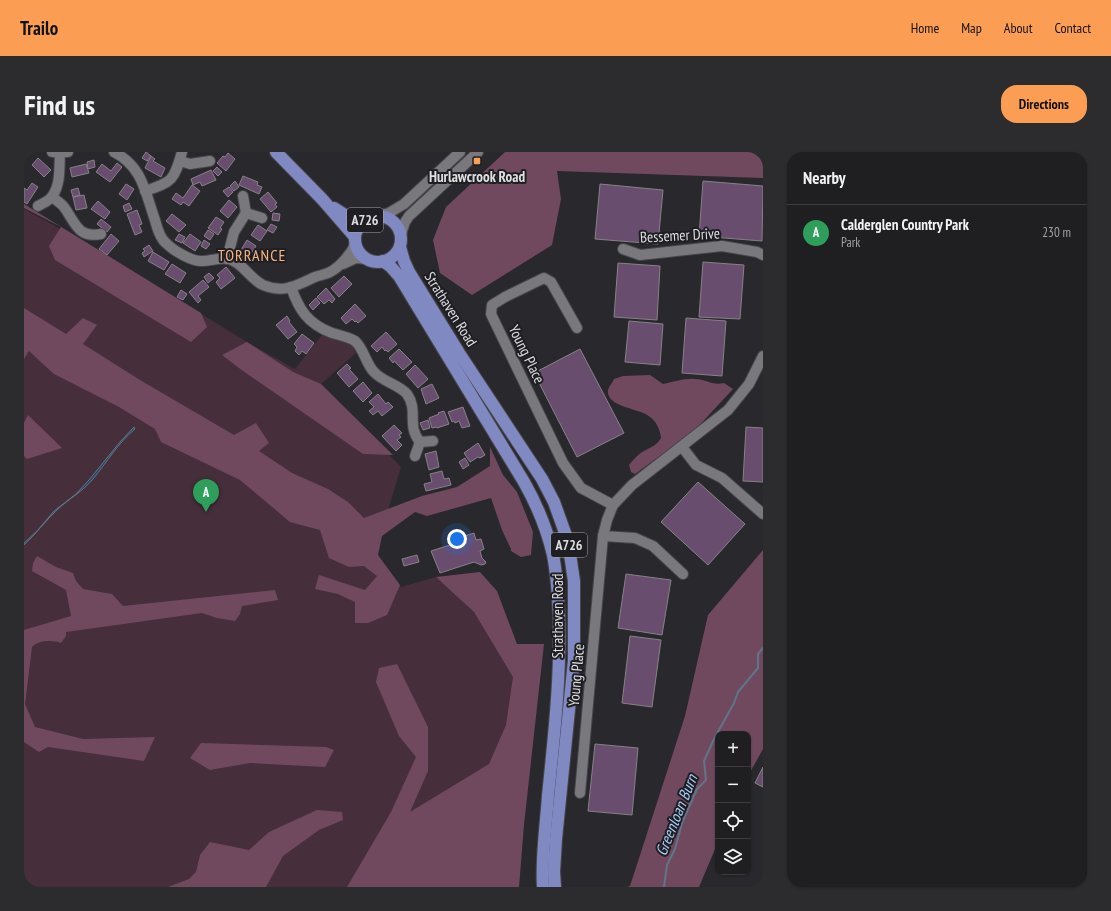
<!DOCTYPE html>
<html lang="en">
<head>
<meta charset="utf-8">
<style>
	body { margin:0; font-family:"PT Sans Narrow",sans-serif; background:#2c2b2e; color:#f1f3f6 }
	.controls { position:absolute; right:12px; bottom:12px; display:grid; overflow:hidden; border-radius:8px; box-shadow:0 1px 3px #0004 }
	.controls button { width:36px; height:36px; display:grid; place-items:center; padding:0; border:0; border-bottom:1px solid #3c3c3f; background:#1f1e21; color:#f1f3f6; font:20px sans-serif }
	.you { position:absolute; left:433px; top:387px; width:14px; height:14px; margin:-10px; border:3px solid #fff; border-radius:50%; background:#1a73e8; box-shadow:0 0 0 6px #1a73e833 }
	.badge { display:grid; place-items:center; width:26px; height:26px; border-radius:50%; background:#fc9d54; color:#fff; font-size:13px; font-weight:700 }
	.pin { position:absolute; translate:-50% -33px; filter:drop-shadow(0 1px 2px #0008) }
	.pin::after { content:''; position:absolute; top:21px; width:14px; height:12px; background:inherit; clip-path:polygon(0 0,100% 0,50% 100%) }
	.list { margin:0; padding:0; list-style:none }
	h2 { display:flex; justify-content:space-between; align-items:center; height:52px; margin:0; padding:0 16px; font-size:17px }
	h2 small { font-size:13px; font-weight:400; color:#a1a2a5 }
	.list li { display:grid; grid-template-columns:26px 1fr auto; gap:12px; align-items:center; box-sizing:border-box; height:56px; padding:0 16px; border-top:1px solid #3c3c3f }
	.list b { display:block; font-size:15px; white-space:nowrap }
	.list p { margin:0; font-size:13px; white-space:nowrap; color:#a1a2a5 }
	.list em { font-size:13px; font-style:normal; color:#a1a2a5 }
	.icon { flex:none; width:22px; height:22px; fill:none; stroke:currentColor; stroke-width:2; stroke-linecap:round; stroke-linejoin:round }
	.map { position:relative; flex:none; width:739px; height:735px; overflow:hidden; border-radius:16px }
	header { display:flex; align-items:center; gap:24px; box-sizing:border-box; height:56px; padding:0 20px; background:#fc9d54; color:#111 }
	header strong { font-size:19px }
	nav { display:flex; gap:22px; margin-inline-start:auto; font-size:14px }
	.intro { display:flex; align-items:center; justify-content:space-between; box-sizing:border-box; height:96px; padding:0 24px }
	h1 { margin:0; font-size:28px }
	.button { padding:10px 18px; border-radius:16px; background:#fc9d54; color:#111; font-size:14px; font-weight:700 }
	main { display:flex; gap:24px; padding:0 24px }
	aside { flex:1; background:#1f1e21; border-radius:16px; box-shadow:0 1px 3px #0004 }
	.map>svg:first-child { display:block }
</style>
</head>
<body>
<header>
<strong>Trailo</strong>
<nav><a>Home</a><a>Map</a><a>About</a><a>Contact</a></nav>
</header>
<div class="intro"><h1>Find us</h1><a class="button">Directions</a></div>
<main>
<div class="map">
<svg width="739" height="735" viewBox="0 0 739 735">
	<rect width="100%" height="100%" fill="#29282c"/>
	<path fill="#462f3b" d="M0 57 58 89 223 190 271 217 298 183 328 193 332 201 297 232 377 315 350 406 377 435 412 425C446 451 471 485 497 518L482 735H0Z"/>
	<g fill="#70495f">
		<path d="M481 0H739V26L533 19 537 47 528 93 448 143 416 121 409 88 422 55Z"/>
		<path d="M0 52 177 161 183 175 167 190 31 108 25 94 37 75 0 56Z"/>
		<path d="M0 156 42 182 59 166 73 173 59 192 116 228 210 283 232 271 245 291 235 299 268 321 304 337 324 350 340 366 398 344 433 335 466 314V295L479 323 493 340 509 380 507 403 497 405 487 399V397L478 378 467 346 403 364 391 360 358 384 354 403 376 433 363 463 344 471H331V450L314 442 291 437 295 423 341 438 353 424 340 414 325 415 305 406 296 378 266 370 216 328 137 290 131 277 95 255 30 222 5 199 0 207Z"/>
		<path d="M223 190 269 220 297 232 369 303 339 302 219 219 198 203Z"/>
		<path d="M626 223 639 232C650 230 660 226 671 227 682 227 688 234 700 231L709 237 670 279 611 322 607 320 605 313C610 307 615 301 622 298 629 294 633 293 637 286 636 278 633 270 626 265 617 256 582 256 584 238 585 234 589 230 590 227L599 224Z"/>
		<path d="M4 263 38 296 3 307 0 304V271Z"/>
		<path d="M739 398V597L724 624V582H694V690L675 735H603L606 734 661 564 684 463Z"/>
		<path d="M13 404 32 415 49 421 52 429 59 437 88 442 99 454 251 438 254 448 218 454 216 462 211 469 193 466 178 461 42 480V484L37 491C29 488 14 488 8 495L1 552 11 575 59 587 131 585 120 609 24 595 15 600 0 590V478L47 464 42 438 8 419 9 411Z"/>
		<path d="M456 420 473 439 493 492H520L500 673 495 735H323L367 660 392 605 375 584 352 530 355 516 373 512 404 575V619L386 660 465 612 482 573 489 525 450 460 412 425Z"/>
		<path d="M177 591 302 595 310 598 301 615 226 611 186 618 166 606Z"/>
		<path d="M293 658 318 660 319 668 295 678 259 704 242 735H144L165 727 172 720 176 703 186 690 225 698 245 680Z"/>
	</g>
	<path fill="#2b4765" stroke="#61758a" d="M110 275 111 277C94 291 83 310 69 327 59 339 45 347 34 357 22 368 12 382 0 393V391L13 379 30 359 52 342 65 328 96 290Z"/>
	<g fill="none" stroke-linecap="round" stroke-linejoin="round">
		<path stroke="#61758a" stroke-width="2" d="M640 735 643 713 651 697 658 671 673 637 682 628 680 609 690 587 710 551 714 540 734 516V502L739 496"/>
	</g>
	<g fill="#694d6e" stroke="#868287">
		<path d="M122 0 127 4 123 9 118 6Z"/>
		<path d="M204 1 211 7 202 19 193 11 199 4 201 5Z"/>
		<path d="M127 4 131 7 129 9 141 16 137 25 121 16Z"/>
		<path d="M14 6 27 18 20 25 8 13Z"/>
		<path d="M70 8 71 15 64 17 63 10Z"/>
		<path d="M93 11 98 15 86 30 72 20 78 12 87 19Z"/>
		<path d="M62 12 65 21 48 25 46 16Z"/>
		<path d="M193 15 198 20 194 24 189 19Z"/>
		<path d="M187 18 192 28 178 34 176 30 169 33 167 27Z"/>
		<path d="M219 24 234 30 233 33 238 35 235 42 215 33Z"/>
		<path d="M211 29 215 35 210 39 206 34Z"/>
		<path d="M679 29 739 34 738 89 675 84Z"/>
		<path d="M8 31 14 35 3 52 0 50V36L3 38Z"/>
		<path d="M102 32 110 37 103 48 95 42Z"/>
		<path d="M576 32 639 38 634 92 571 87Z"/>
		<path d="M168 33 176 39 165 54 159 50 157 53 148 47 152 41 159 46Z"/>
		<path d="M205 35 209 40 204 45 199 39Z"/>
		<path d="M54 36 56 43 49 45 47 38Z"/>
		<path d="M244 40 253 51 251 52 253 55 247 60 236 47Z"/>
		<path d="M60 43 63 56 52 58 49 45Z"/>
		<path d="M205 48 213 55 204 66 196 59Z"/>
		<path d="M74 49 86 60 81 67 67 57Z"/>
		<path d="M105 51 108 57 101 60 99 54Z"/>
		<path d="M113 58 118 72 115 73 118 80 111 83 103 62Z"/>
		<path d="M249 61 256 62 255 69 248 68Z"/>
		<path d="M148 62 162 73 155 80 142 69Z"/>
		<path d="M192 65 200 70 196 76 198 77 194 83 184 76Z"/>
		<path d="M77 67 87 75 83 80 73 72Z"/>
		<path d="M247 72 253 75 249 81 243 78Z"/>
		<path d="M234 73 243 79 236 89 227 83Z"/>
		<path d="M184 78 190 82 186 88 180 84Z"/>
		<path d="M87 82 95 89 83 103 75 97Z"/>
		<path d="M155 82 161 85 158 91 151 88Z"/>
		<path d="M166 82 177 90 171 99 159 91Z"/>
		<path d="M180 88 186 92 182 97 177 94Z"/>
		<path d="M223 88 232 94 223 108 214 103Z"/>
		<path d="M125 93 129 99 120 105 118 101 121 99 119 97Z"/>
		<path d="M129 100 145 110 140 118 124 109Z"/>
		<path d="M679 110 720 113 716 167 675 165Z"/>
		<path d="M594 111 636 114 633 168 590 165Z"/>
		<path d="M148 112 162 121 156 131 141 122Z"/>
		<path d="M202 115 211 126 197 137 192 130 196 126 193 123Z"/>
		<path d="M185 121 190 126 184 131 180 125Z"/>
		<path d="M320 124 328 132 315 145 307 136Z"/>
		<path d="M179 128 185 135 174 144 177 148 174 151 165 140Z"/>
		<path d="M302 136 311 147 308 151 305 148 300 152 293 145Z"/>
		<path d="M157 138 163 142 159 148 153 145Z"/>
		<path d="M292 146 296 151 289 158 285 153Z"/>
		<path d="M331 152 342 164 334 171 332 169 331 170 328 167 322 172 317 166Z"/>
		<path d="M263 164 266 169 265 170 273 180 264 187 252 173Z"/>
		<path d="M662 166 702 169 698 224 658 221Z"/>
		<path d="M605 169 639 172 636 213 601 210Z"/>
		<path d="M362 180 373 192 364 200 362 198 361 199 358 195 353 200 347 194Z"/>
		<path d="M278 182 290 191 282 202 278 199 275 203 271 199 273 195 270 192Z"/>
		<path d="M375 197 388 210 379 218 370 209 369 211 365 206Z"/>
		<path d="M556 197 600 281 553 305 510 221Z"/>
		<path d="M323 212 327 216 325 217 334 227 325 235 313 221Z"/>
		<path d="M391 213 404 227 394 236 382 222Z"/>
		<path d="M339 230 348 241 339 250 329 239Z"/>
		<path d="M408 232 415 246 402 252 397 237Z"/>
		<path d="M354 242 362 252 364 250 369 255 358 264 354 259 349 263 345 259 350 255 345 250Z"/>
		<path d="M439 255 446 274 438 276 435 269 431 271 430 269 428 270 424 260Z"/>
		<path d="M420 259 425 272 413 276V275L408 276 405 266 415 262 414 261Z"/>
		<path d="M404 268 406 276 399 278 396 271Z"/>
		<path d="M370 273 378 281 375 283 377 285 373 288 378 293 372 299 358 284Z"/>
		<path d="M722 275 739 276V330L719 329Z"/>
		<path d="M454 291 461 303 456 306 454 305 446 310 440 301Z"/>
		<path d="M412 299 415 315 405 318 401 302Z"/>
		<path d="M441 306 445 313 439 317 435 310Z"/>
		<path d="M418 319 420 327 425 326 427 333 402 339 400 332 408 330 406 322Z"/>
		<path d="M674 330 721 372 684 413 637 370Z"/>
		<path d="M450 381 452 388 457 387 460 397 456 399 458 406 462 410 461 412 457 413 450 410 416 421 407 399 435 390 434 386Z"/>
		<path d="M393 403 395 410 380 414 378 407Z"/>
		<path d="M602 422 647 428 638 483 594 476Z"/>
		<path d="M606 484 637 488 628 555 598 551Z"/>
		<path d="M571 592 614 596 608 663 564 659Z"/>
		<path d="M739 615V635L731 631Z"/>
	</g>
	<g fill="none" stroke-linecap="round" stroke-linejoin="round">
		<defs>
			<g id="minor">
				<path d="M28 0H44"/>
				<path d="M90 0C119 15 121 40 131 68 133 76 136 87 143 92 150 99 169 110 178 109 187 109 197 105 205 107 219 111 226 127 239 133 260 142 273 133 291 125 296 123 301 123 306 120 316 115 327 102 332 91"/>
				<path d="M156 9 166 12 186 9"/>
				<path d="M121 39C149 30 150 28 158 0"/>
				<path d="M219 44 222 61 238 66"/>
				<path d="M28 45C32 48 37 51 40 55 51 70 54 87 77 82"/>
				<path d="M14 54C19 51 26 49 29 43 37 31 35 14 36 0"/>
				<path d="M353 64 365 61 380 52 436 0"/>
				<path d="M377 82 381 70 385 64 454 0"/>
				<path d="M599 97 616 103 698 94 733 100 739 103"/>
				<path d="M203 107 210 80 222 61"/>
				<path d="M319 112 332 106 343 107"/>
				<path d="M267 135C275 158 284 172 308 181 315 183 325 185 331 189 340 197 342 212 350 220 359 230 374 232 383 242 395 259 382 273 396 290L409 289"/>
				<path d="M553 176 527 130 520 126 481 145 468 153 467 162 539 311 557 336 589 353"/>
				<path d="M658 295 672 313 698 326 739 362"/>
				<path d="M391 304 396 290"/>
				<path d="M579 384 611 386 629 394 659 422"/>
				<path d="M556 641 579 384 583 368 589 353 608 333 704 258 725 232 739 204"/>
			</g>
			<g id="major">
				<path d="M252 0 298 47 331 85"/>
				<path d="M310 56 324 65 339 70"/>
				<circle cx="354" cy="87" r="23"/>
				<path d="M376 95 380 109 385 120 435 201 518 327 530 350 544 389 550 429V508L532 687 530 720 531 735"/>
				<path d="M359 109 367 115 375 124 500 330C513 353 523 377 529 403 533 423 534 443 535 463 537 524 530 584 524 644 522 674 517 705 519 735"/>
			</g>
		</defs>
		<use href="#minor" stroke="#47464a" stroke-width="12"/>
		<use href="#major" stroke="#47464a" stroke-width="14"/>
		<use href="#minor" stroke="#79787d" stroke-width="10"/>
		<use href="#major" stroke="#8089c1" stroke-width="12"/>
	</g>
	<rect fill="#fc9d54" stroke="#1f1e22" stroke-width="1.5" x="449" y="5" width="8" height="8" rx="2"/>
	<g text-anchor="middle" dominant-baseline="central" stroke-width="4" stroke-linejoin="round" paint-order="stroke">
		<g fill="#1f1e22" stroke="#a5a5a8" stroke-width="1">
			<rect x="323" y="56" width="36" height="24" rx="3"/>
			<rect x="527" y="381" width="36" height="24" rx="3"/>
		</g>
		<g font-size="14" font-weight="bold" fill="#dfdfe2">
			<text x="341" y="68">A726</text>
			<text x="545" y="393">A726</text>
		</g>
		<g font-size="15" font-weight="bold" fill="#dfdfe2" stroke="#1f1e22">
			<text x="453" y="24">Hurlawcrook Road</text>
		</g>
		<g font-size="15" fill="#dfdfe2" stroke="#1f1e22">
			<text transform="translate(656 83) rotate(-3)">Bessemer Drive</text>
			<text transform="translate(427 157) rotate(58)">Strathaven Road</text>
			<text transform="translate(503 202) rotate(64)">Young Place</text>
			<text transform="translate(533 464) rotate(-90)">Strathaven Road</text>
			<text transform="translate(552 523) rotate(-85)">Young Place</text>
		</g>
		<g font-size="16" letter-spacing="1" fill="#f7b485" stroke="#1f1e22">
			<text x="228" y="103">TORRANCE</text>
		</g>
		<g font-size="16" font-style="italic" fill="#a6cdf8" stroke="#1f1e22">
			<text transform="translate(652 663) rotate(-68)">Greenloan Burn</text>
		</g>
	</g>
</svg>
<div class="controls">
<button>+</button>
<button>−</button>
<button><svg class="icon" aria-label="locate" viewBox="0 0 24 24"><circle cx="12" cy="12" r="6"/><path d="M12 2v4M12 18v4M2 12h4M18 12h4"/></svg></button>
<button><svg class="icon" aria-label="layers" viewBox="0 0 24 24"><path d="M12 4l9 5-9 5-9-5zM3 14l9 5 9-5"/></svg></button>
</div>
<div class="you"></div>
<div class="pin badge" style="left:182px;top:360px;background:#2e9e5b">A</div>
</div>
<aside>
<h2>Nearby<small></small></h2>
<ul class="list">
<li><span class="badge" style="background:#2e9e5b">A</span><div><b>Calderglen Country Park</b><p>Park</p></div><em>230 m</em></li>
</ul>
</aside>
</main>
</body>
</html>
